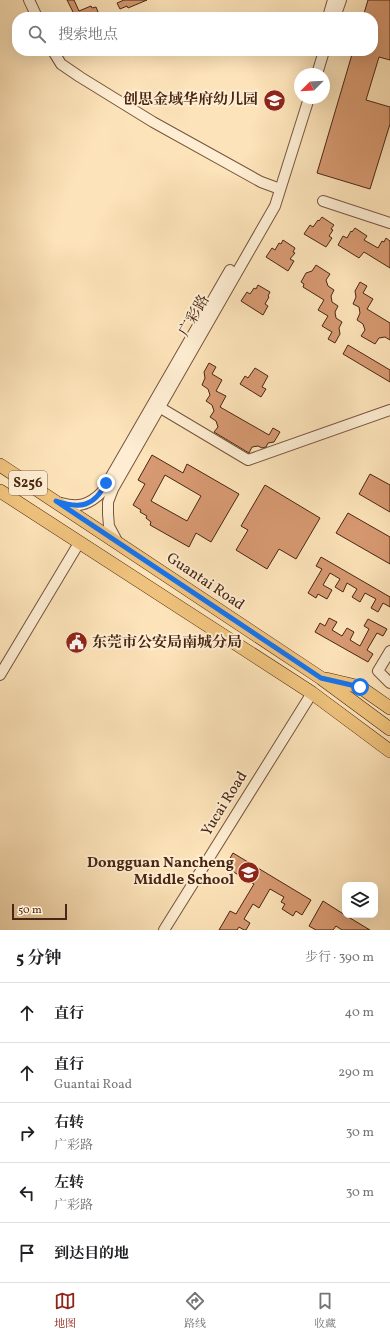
<!DOCTYPE html>
<html lang="zh">
<head>
<meta charset="utf-8">
<style>
	body { margin:0; font-family:Vollkorn,"Noto Serif SC",serif; background:#f6f6f6; color:#202124 }
	.controls { position:absolute; right:12px; bottom:12px; display:grid; overflow:hidden; border-radius:8px; box-shadow:0 4px 16px #0002 }
	.controls button { width:36px; height:36px; display:grid; place-items:center; padding:0; border:0; border-bottom:1px solid #e0e0e0; background:#fff; color:#202124; font:20px sans-serif }
	.compass { position:absolute; left:294px; top:68px; width:36px; height:36px; border-radius:50%; background:#fff; box-shadow:0 4px 16px #0002; rotate:246deg }
	.scale { position:absolute; left:12px; bottom:10px; width:55px; box-sizing:border-box; padding-left:4px; border:2px solid #482613; border-top:0; font-size:11px; line-height:14px; white-space:nowrap; color:#482613; -webkit-text-stroke:3px #feedd2; paint-order:stroke }
	.stop { position:absolute; width:12px; height:12px; margin:-9px; border:3px solid #1a73e8; border-radius:50%; background:#fff }
	.stop.end { background:#1a73e8; border-color:#fff; box-shadow:0 1px 4px #0008 }
	.list { margin:0; padding:0; list-style:none }
	h2 { display:flex; justify-content:space-between; align-items:center; height:52px; margin:0; padding:0 16px; font-size:17px }
	h2 small { font-size:13px; font-weight:400; color:#757577 }
	.list li { display:grid; grid-template-columns:26px 1fr auto; gap:12px; align-items:center; box-sizing:border-box; height:60px; padding:0 16px; border-top:1px solid #e0e0e0 }
	.list b { display:block; font-size:15px; white-space:nowrap }
	.list p { margin:0; font-size:13px; white-space:nowrap; color:#757577 }
	.list em { font-size:13px; font-style:normal; color:#757577 }
	.icon { flex:none; width:22px; height:22px; fill:none; stroke:currentColor; stroke-width:2; stroke-linecap:round; stroke-linejoin:round }
	.map { position:relative; flex:none; width:390px; height:930px; overflow:hidden }
	.search { position:absolute; background:#fff; box-shadow:0 4px 16px #0002; left:12px; right:12px; top:12px; height:44px; display:flex; align-items:center; gap:10px; box-sizing:border-box; padding:0 14px; border-radius:16px; color:#757577; font-size:15px }
	.sheet { height:352px; background:#fff }
	nav { display:flex; justify-content:space-around; align-items:center; box-sizing:border-box; height:56px; border-top:1px solid #e0e0e0; background:#fff; font-size:11px; color:#757577 }
	nav a { display:grid; justify-items:center; gap:2px }
	nav .on { color:#8f2418 }
	.map>svg:first-child { display:block }
</style>
</head>
<body>
<div class="map">
<svg width="390" height="930" viewBox="0 0 390 930">
	<rect width="100%" height="100%" fill="#fde3b9"/>
	<filter id="stains"><feTurbulence type="fractalNoise" baseFrequency=".005" numOctaves="4"/><feColorMatrix values="0 0 0 0 .2 0 0 0 0 .09 0 0 0 0 .02 0 0 0 .5 -.17"/></filter>
	<radialGradient id="worn" r=".72"><stop offset=".6" stop-color="#630" stop-opacity="0"/><stop offset="1" stop-color="#630" stop-opacity=".3"/></radialGradient>
	<g fill="#d79971" stroke="#482613" fill-rule="evenodd">
		<path d="M67 0H74L79 11 91 6 92 8 96 7 100 17H67L74 14Z"/>
		<path d="M124 0H147L128 8 127 6 120 9 117 3Z"/>
		<path d="M368 0H390V60L379 57 366 100 390 107V124L370 189 317 173 353 51H373V17H363Z"/>
		<path d="M322 217 334 225 331 229 333 230 329 236 332 238 326 247 304 234 310 225 313 227 318 220 319 221Z"/>
		<path d="M355 228 367 236 364 240 378 248 382 241 384 242 386 238 390 241V268L364 252 359 258 338 245 343 236 347 238 351 231 352 232Z"/>
		<path d="M283 240 295 248 293 252 295 253 290 259 294 261 288 271 266 257 272 248 275 250 279 243 281 244Z"/>
		<path d="M316 265 330 274 326 280 328 286 334 290 331 296 332 302 338 306 335 312 336 318 342 322 339 328 340 334 335 343 328 339 332 332 322 326 328 316 318 310 324 300 303 287 304 284 301 282 306 273 312 271Z"/>
		<path d="M360 282 367 286 363 293 373 299 367 309 390 323V340L385 337 379 338 375 344 361 336 365 330 363 324 357 320 360 313 359 307 353 304 356 297 355 291Z"/>
		<path d="M258 285 270 292 268 296 269 297 265 304 268 306 263 315 241 301 247 292 250 294 254 288 256 289Z"/>
		<path d="M348 345 390 370V382L343 354Z"/>
		<path d="M209 363 216 367 212 374 222 380 216 391 226 396 220 407 269 435 273 428 280 432 274 442 268 443 266 447 262 448 258 446 252 447 249 453 214 432 218 427 216 421 210 417 214 411 212 405 206 401 210 395 208 389 202 385 205 378 204 372Z"/>
		<path d="M255 368 268 376 262 387 266 389 261 397 240 384 245 376 248 378Z"/>
		<path d="M152 455 183 473 187 464 239 494 211 542 196 533 189 547 150 525 151 522 146 518 147 516 140 512 141 510 133 505 145 484 138 480ZM165 475 201 496 187 521 151 501Z"/>
		<path d="M370 474 390 485V512L359 494Z"/>
		<path d="M265 485 320 518 296 559 279 549 267 569 236 550 248 530 241 526Z"/>
		<path d="M348 513 390 537V564L336 533Z"/>
		<path d="M321 557 390 597V607L383 603 378 612 371 608 376 599 365 593 360 602 352 597 357 589 347 583 343 592 335 587 340 579 330 573 323 585 332 590 327 599 318 594 316 598 308 593 322 569 316 566Z"/>
		<path d="M329 618 337 622 332 630 342 636 347 628 354 632 350 640 360 646 369 629 364 626 368 619 387 629 383 636 377 633 367 650 373 654 368 662 315 632 320 623 325 626Z"/>
		<path d="M233 853 311 900 302 915 296 911 293 916 282 909 285 904 281 902 284 897 270 889 259 908 253 904 244 919 250 923 246 930H244L239 927 237 930H219L230 911 236 914 254 884 225 867Z"/>
		<path d="M323 901 345 915 370 930H342L336 926 333 930H316L309 926Z"/>
	</g>
	<g fill="none" stroke-linecap="round" stroke-linejoin="round">
		<defs>
			<g id="minor">
				<path d="M29 0 37 17"/>
				<path d="M328 17 333 0"/>
				<path d="M335 17 341 0"/>
				<path d="M53 51 61 64 80 77 153 122 261 182 280 189"/>
				<path d="M317 74 324 51"/>
				<path d="M323 201 390 223"/>
				<path d="M154 404 248 460 390 410"/>
				<path d="M61 503C78 508 89 505 102 492L230 270"/>
				<path d="M117 541 109 526 108 514V502L113 489 275 206 309 98"/>
				<path d="M390 651 378 671 390 683"/>
				<path d="M0 675 79 543"/>
				<path d="M164 930 312 693"/>
			</g>
			<g id="major">
				<path d="M0 465 321 678 390 729"/>
				<path d="M0 491 312 693 390 751"/>
				<path d="M326 679 360 687 390 708"/>
			</g>
		</defs>
		<use href="#minor" stroke="#75553c" stroke-width="12"/>
		<use href="#major" stroke="#482613" stroke-width="14"/>
		<use href="#minor" stroke="#feedd2" stroke-width="10"/>
		<use href="#major" stroke="#eec27c" stroke-width="13"/>
	</g>
	<g fill="none" stroke-linecap="round" stroke-linejoin="round">
		<path stroke="#1a73e8" stroke-width="5" d="M106 483C94 507 80 509 56 501L321 678 360 687"/>
	</g>
	<defs>
		<symbol id="school-disc" viewBox="-11 -11 22 22"><circle r="9.5" fill="#8f2418" stroke="#feedd2"/><path d="M0-5L7-2L0 1L-7-2ZM-4 1L0 2.5L4 1V4Q0 6-4 4Z" fill="#fff"/></symbol>
		<symbol id="civic-disc" viewBox="-11 -11 22 22"><circle r="9.5" fill="#8f2418" stroke="#feedd2"/><path d="M-.6-6.5H3V-4.5H.6V-3L4-1V1h2V6H-6V1h2V-1L-.6-3ZM-1.2 2.5V6h2.4V2.5Z" fill="#fff"/></symbol>
	</defs>
	<g fill-rule="evenodd">
		<use href="#school-disc" x="262" y="88" width="25" height="25"/>
		<use href="#civic-disc" x="64" y="630" width="25" height="25"/>
		<use href="#school-disc" x="236" y="860" width="25" height="25"/>
	</g>
	<g text-anchor="middle" dominant-baseline="central" stroke-width="4" stroke-linejoin="round" paint-order="stroke">
		<rect fill="#feedd2" stroke="#7f624c" stroke-width="1" x="9" y="471" width="38" height="24" rx="3"/>
		<g font-size="14" font-weight="bold" fill="#482613">
			<text x="28" y="483">S256</text>
		</g>
		<g font-size="15" font-weight="bold" fill="#482613" stroke="#feedd2" text-anchor="end">
			<text x="258" y="100">创思金域华府幼儿园</text>
			<text x="92" y="643" text-anchor="start">东莞市公安局南城分局</text>
			<text x="234" y="863">Dongguan Nancheng<tspan x="234" dy="17">Middle School</tspan></text>
		</g>
		<g font-size="15" fill="#482613" stroke="#feedd2">
			<text transform="translate(195 316) rotate(-60)">广彩路</text>
			<text transform="translate(205 582) rotate(34)">Guantai Road</text>
			<text transform="translate(225 804) rotate(-58)">Yucai Road</text>
		</g>
	</g>
	<rect width="100%" height="100%" filter="url(#stains)"/>
	<rect width="100%" height="100%" fill="url(#worn)"/>
</svg>
<div class="controls">
<button><svg class="icon" aria-label="layers" viewBox="0 0 24 24"><path d="M12 4l9 5-9 5-9-5zM3 14l9 5 9-5"/></svg></button>
</div>
<svg class="compass" viewBox="-18 -18 36 36"><path d="M0-13l5 13h-10z" fill="#e53935"/><path d="M0 13l5-13h-10z" fill="#757577"/></svg>
<div class="scale">50 m</div>
<div class="stop" style="left:360px;top:687px"></div>
<div class="stop end" style="left:106px;top:483px"></div>
<div class="search"><svg class="icon" aria-label="search" viewBox="0 0 24 24"><circle cx="10" cy="10" r="6"/><path d="M15 15l6 6"/></svg>搜索地点</div>
</div>
<section class="sheet">
<h2>5 分钟<small>步行 · 390 m</small></h2>
<ul class="list">
<li><svg class="icon" aria-label="ahead" viewBox="0 0 24 24"><path d="M12 20V5M6 11l6-6 6 6"/></svg><div><b>直行</b></div><em>40 m</em></li>
<li><svg class="icon" aria-label="ahead" viewBox="0 0 24 24"><path d="M12 20V5M6 11l6-6 6 6"/></svg><div><b>直行</b><p>Guantai Road</p></div><em>290 m</em></li>
<li><svg class="icon" aria-label="right" viewBox="0 0 24 24"><path d="M7 20v-9h11M14 6l5 5-5 5"/></svg><div><b>右转</b><p>广彩路</p></div><em>30 m</em></li>
<li><svg class="icon" aria-label="left" viewBox="0 0 24 24"><path d="M17 20v-9H6M10 6l-5 5 5 5"/></svg><div><b>左转</b><p>广彩路</p></div><em>30 m</em></li>
<li><svg class="icon" aria-label="arrive" viewBox="0 0 24 24"><path d="M6 21V4h12l-3 4 3 4H6"/></svg><div><b>到达目的地</b></div></li>
</ul>
</section>
<nav>
<a class="on"><svg class="icon" aria-label="map" viewBox="0 0 24 24"><path d="M3 6l6-2 6 2 6-2v14l-6 2-6-2-6 2zM9 4v14M15 6v14"/></svg>地图</a>
<a><svg class="icon" aria-label="directions" viewBox="0 0 24 24"><path d="M12 3l9 9-9 9-9-9zM9 14v-3h6M13 9l2 2-2 2"/></svg>路线</a>
<a><svg class="icon" aria-label="saved" viewBox="0 0 24 24"><path d="M7 4h10v16l-5-4-5 4z"/></svg>收藏</a>
</nav>
</body>
</html>
